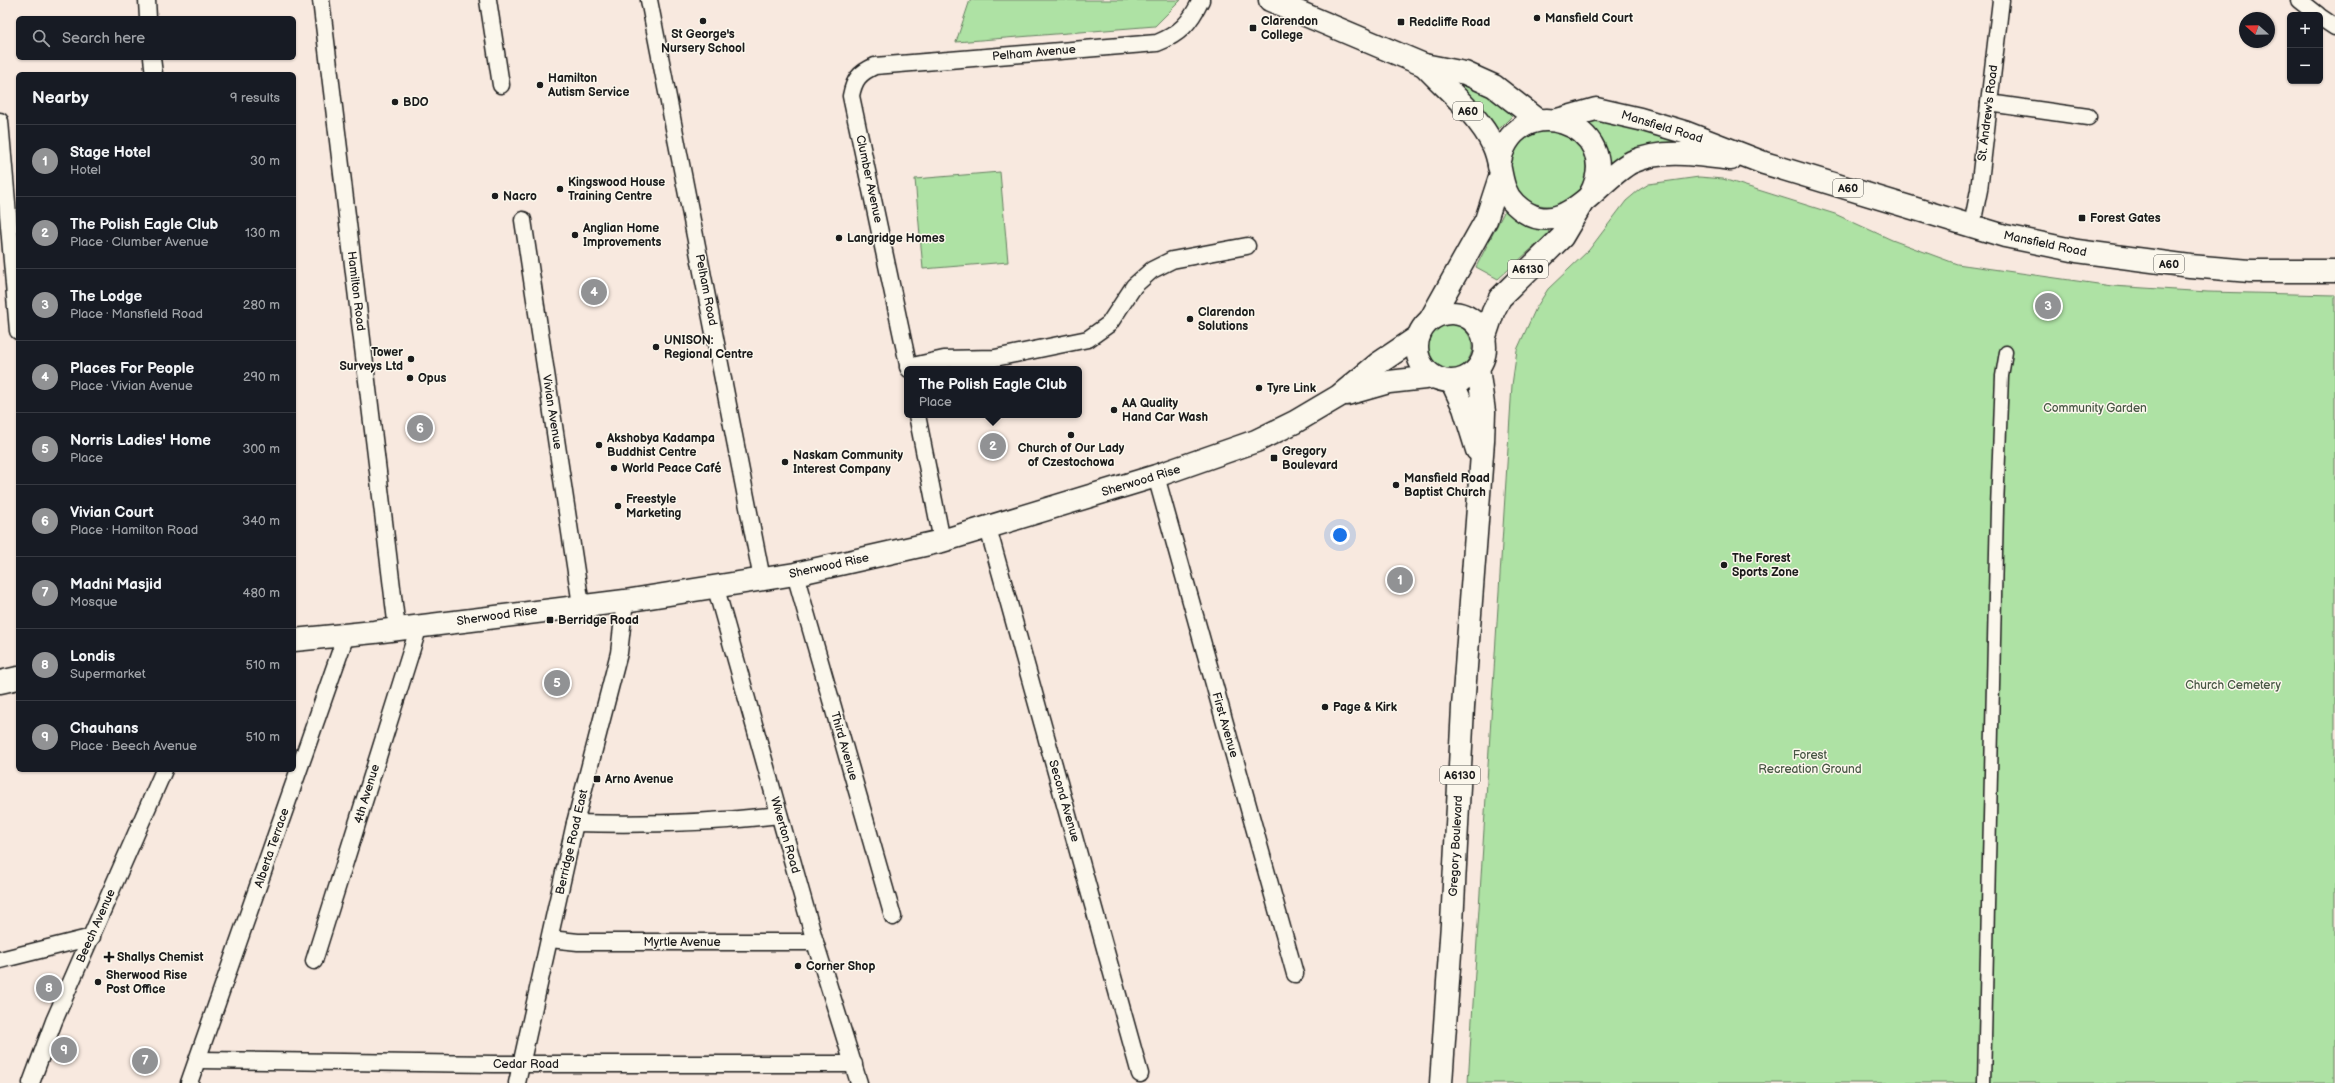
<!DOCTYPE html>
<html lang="en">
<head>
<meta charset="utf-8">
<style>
	body { margin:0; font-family:"Balsamiq Sans",sans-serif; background:#242831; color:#f1f3f6 }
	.controls { position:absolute; right:12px; top:12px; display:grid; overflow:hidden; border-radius:6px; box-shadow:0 1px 3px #0004 }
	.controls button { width:36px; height:36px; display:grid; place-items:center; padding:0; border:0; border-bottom:1px solid #363941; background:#171b24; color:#f1f3f6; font:20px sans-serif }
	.compass { position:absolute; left:2239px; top:12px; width:36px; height:36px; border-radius:50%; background:#171b24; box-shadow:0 1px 3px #0004; rotate:290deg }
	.you { position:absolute; left:1340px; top:535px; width:14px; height:14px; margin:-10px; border:3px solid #fff; border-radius:50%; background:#1a73e8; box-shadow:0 0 0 6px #1a73e833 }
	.badge { display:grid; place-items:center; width:26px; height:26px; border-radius:50%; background:#919294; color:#fff; font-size:13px; font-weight:700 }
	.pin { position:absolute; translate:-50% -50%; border:2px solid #fff; box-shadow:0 1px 4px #0006 }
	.popup { position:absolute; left:904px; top:366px; width:178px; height:52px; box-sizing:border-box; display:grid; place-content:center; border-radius:6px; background:#171b24; filter:drop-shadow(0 1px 3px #0005); font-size:13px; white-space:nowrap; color:#9ea1a6 }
	.popup b { font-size:15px; color:#f1f3f6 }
	.popup::after { content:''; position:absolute; left:50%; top:100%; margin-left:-8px; border:8px solid transparent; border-top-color:#171b24 }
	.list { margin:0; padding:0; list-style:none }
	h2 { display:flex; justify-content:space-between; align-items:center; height:52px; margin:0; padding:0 16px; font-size:17px }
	h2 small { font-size:13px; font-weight:400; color:#9ea1a6 }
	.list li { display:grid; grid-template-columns:26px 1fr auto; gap:12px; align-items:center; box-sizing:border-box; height:72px; padding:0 16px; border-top:1px solid #363941 }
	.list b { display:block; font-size:15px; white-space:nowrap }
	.list p { margin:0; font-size:13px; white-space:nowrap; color:#9ea1a6 }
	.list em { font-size:13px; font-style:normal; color:#9ea1a6 }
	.icon { flex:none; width:22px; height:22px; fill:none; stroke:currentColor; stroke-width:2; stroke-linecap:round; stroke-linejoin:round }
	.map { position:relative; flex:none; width:2335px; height:1083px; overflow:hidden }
	.search { position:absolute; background:#171b24; box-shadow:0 1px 3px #0004; left:16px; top:16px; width:280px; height:44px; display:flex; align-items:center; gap:10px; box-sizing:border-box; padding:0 14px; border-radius:6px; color:#9ea1a6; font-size:15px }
	.panel { position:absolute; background:#171b24; box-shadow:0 1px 3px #0004; left:16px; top:72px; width:280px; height:700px; border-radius:6px }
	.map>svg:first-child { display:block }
</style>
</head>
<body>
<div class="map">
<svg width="2335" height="1083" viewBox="0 0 2335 1083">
	<rect width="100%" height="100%" fill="#f8e9df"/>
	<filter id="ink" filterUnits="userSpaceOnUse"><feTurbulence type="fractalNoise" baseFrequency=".025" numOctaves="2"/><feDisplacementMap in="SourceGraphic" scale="8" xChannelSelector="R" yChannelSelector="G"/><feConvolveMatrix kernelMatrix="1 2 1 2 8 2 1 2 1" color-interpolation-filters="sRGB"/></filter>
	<g filter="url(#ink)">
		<g fill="#aee2a4" stroke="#657f60">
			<path d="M970 0H1181L1155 26 956 42Z"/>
			<path d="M1451 80C1476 84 1494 100 1514 114L1498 130C1486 110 1468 95 1451 80Z"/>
			<path d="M1583 119H1591L1678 138 1672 143 1606 168Z"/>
			<circle cx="1548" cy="168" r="38"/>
			<path d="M1000 172 1008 262 923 269 915 179Z"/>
			<path d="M1699 177 1723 179 1835 214 1892 240 1957 264 2112 286 2208 292 2335 295V1083H1468L1512 385 1517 350 1536 308 1548 289 1589 250 1626 201 1639 190 1649 184Z"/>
			<path d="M1505 210H1508C1517 224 1534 226 1549 230L1548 234 1498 279 1476 267Z"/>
			<circle cx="1449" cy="347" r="23"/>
		</g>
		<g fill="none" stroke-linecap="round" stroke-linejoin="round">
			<defs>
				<path id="pedestrian" d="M1984 1083 1997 508 2002 376 2006 352"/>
				<g id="minor">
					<path d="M147 0 148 18"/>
					<path d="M321 0 397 629"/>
					<path d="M488 0 501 85"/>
					<path d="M649 0 762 579"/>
					<path d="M2299 0 2318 15"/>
					<path d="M2320 17 2335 27"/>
					<path d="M152 58 154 74"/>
					<path d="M1989 103 2088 117"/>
					<path d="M0 121 18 331"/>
					<path d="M523 220 581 605"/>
					<path d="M1972 225 1979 190 2001 0"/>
					<path d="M908 367 944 359 995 358 1088 339 1109 324 1134 286 1152 270 1172 260 1247 246"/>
					<path d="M909 369 851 96C854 80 859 73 875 66L1157 43C1180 34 1190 23 1201 0"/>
					<path d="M917 415 942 541"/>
					<path d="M1156 476 1295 974"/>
					<path d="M988 528 1140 1074"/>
					<path d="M795 574 893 917"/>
					<path d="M715 585 815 942 859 1083"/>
					<path d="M575 823C643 825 712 823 779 815"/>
					<path d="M550 939 578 942H815"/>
					<path d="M0 960 92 937"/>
					<path d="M314 961 419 626"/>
					<path d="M198 1060 494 1064H854"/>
					<path d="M31 1083 54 1021 164 770"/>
					<path d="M189 1083 346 635"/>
					<path d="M517 1083 575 823 619 653 625 601"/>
				</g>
				<g id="secondary">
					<path d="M1347 394 1389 382 1434 377"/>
					<path d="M294 640 374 632 625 601 795 574 942 541 1156 476 1256 441 1295 422 1339 396 1379 363 1419 336"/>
					<path d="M0 682 18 678"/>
				</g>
				<g id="primary">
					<circle cx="1451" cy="347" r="34"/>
					<path d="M1430 320 1486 220 1500 177"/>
					<path d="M1484 339 1493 312 1500 298 1562 237 1581 205"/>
					<path d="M1452 382 1464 408 1477 450"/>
					<path d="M1441 1083 1452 924 1463 707 1483 441 1484 412 1478 368"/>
				</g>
				<g id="trunk">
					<path d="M1270 0 1424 65 1465 73 1494 86 1538 120"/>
					<path d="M1424 65C1447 90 1478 114 1493 145 1503 165 1498 188 1515 204 1561 248 1596 180 1632 162 1663 148 1699 155 1731 159"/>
					<path d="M1557 120 1596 109 1640 119 1684 132 1764 163 2005 236 2077 251 2190 266 2250 271H2335"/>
					<path d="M1499 166C1511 84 1629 123 1590 195"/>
				</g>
			</defs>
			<use href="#pedestrian" stroke="#1c1c1c" stroke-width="15"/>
			<use href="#minor" stroke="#1c1c1c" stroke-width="19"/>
			<use href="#secondary" stroke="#1c1c1c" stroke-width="25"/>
			<use href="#primary" stroke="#1c1c1c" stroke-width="25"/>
			<use href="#trunk" stroke="#1c1c1c" stroke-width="25"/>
			<use href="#pedestrian" stroke="#fbf7ec" stroke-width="12"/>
			<use href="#minor" stroke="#fbf7ec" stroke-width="16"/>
			<use href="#secondary" stroke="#fbf7ec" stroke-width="22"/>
			<use href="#primary" stroke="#fbf7ec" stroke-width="22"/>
			<use href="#trunk" stroke="#fbf7ec" stroke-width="22"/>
		</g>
	</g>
	<g fill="#1c1c1c" stroke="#fbf7ec" stroke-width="1.5">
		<circle cx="1537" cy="18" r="4"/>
		<circle cx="703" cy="21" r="4"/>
		<rect x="1397" y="18" width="8" height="8" rx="2"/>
		<rect x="1249" y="24" width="8" height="8" rx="2"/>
		<circle cx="540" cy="85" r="4"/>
		<circle cx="395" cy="102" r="4"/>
		<circle cx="560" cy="189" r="4"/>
		<circle cx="495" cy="196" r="4"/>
		<rect x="2078" y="214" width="8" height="8" rx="2"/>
		<circle cx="575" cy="235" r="4"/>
		<circle cx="839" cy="238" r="4"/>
		<circle cx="1190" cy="319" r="4"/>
		<circle cx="656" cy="347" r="4"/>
		<circle cx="411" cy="359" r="4"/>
		<circle cx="410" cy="378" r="4"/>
		<circle cx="1259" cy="388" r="4"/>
		<circle cx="1114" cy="410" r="4"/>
		<circle cx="1071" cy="435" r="4"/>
		<circle cx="599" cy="445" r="4"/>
		<rect x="1270" y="454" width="8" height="8" rx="2"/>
		<circle cx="785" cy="462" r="4"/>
		<circle cx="614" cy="468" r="4"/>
		<circle cx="1396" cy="485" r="4"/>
		<circle cx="618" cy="506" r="4"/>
		<circle cx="1724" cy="565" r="4"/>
		<rect x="546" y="616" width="8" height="8" rx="2"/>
		<circle cx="1325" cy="707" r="4"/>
		<rect x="593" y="775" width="8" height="8" rx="2"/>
		<path d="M107 951h4v4h4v4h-4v4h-4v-4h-4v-4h4z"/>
		<circle cx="798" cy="966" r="4"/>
		<circle cx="98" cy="982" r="4"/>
	</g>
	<g text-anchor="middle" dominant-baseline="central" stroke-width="3" stroke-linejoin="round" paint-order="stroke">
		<g fill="#fbf7ec" stroke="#5f5e5a" stroke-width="1">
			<rect x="1453" y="102" width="30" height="18" rx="3"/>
			<rect x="1833" y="179" width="30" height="18" rx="3"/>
			<rect x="2154" y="255" width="30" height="18" rx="3"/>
			<rect x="1508" y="260" width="40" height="18" rx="3"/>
			<rect x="1440" y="766" width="40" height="18" rx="3"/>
		</g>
		<g font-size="11" font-weight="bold" fill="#1c1c1c">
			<text x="1468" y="111">A60</text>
			<text x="1848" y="188">A60</text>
			<text x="2169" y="264">A60</text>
			<text x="1528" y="269">A6130</text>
			<text x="1460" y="775">A6130</text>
		</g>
		<g font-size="12" font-weight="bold" fill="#1c1c1c" stroke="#fbf7ec" text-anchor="start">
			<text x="1545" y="18">Mansfield Court</text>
			<text x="1261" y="21">Clarendon<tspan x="1261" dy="14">College</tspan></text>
			<text x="1409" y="22">Redcliffe Road</text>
			<text x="703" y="34" text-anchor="middle">St George's<tspan x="703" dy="14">Nursery School</tspan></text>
			<text x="548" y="78">Hamilton<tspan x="548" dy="14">Autism Service</tspan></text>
			<text x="403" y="102">BDO</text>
			<text x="568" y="182">Kingswood House<tspan x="568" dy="14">Training Centre</tspan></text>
			<text x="503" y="196">Nacro</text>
			<text x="2090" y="218">Forest Gates</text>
			<text x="583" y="228">Anglian Home<tspan x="583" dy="14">Improvements</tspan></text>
			<text x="847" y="238">Langridge Homes</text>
			<text x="1198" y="312">Clarendon<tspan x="1198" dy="14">Solutions</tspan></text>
			<text x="664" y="340">UNISON:<tspan x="664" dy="14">Regional Centre</tspan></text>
			<text x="403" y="352" text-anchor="end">Tower<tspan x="403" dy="14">Surveys Ltd</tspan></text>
			<text x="418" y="378">Opus</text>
			<text x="1267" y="388">Tyre Link</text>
			<text x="1122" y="403">AA Quality<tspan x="1122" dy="14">Hand Car Wash</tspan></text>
			<text x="607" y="438">Akshobya Kadampa<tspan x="607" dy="14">Buddhist Centre</tspan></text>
			<text x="1071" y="448" text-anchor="middle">Church of Our Lady<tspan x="1071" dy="14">of Czestochowa</tspan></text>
			<text x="1282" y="451">Gregory<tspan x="1282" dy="14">Boulevard</tspan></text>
			<text x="793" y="455">Naskam Community<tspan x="793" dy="14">Interest Company</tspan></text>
			<text x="622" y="468">World Peace Café</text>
			<text x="1404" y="478">Mansfield Road<tspan x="1404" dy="14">Baptist Church</tspan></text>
			<text x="626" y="499">Freestyle<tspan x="626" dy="14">Marketing</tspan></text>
			<text x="1732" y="558">The Forest<tspan x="1732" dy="14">Sports Zone</tspan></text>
			<text x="558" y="620">Berridge Road</text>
			<text x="1333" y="707">Page &amp; Kirk</text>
			<text x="605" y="779">Arno Avenue</text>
			<text x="117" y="957">Shallys Chemist</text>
			<text x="806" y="966">Corner Shop</text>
			<text x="106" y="975">Sherwood Rise<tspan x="106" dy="14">Post Office</tspan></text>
		</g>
		<g font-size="12" fill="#1c1c1c" stroke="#fbf7ec">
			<text transform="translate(1034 53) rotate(-5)">Pelham Avenue</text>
			<text transform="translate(1988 113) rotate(-83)">St. Andrew's Road</text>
			<text transform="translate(1662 127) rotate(17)">Mansfield Road</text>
			<text transform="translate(869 179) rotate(78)">Clumber Avenue</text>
			<text transform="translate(2045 244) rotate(12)">Mansfield Road</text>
			<text transform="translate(706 290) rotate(79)">Pelham Road</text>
			<text transform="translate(356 291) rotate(83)">Hamilton Road</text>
			<text transform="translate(552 412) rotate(81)">Vivian Avenue</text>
			<text transform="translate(1141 481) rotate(-17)">Sherwood Rise</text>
			<text transform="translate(829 566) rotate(-12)">Sherwood Rise</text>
			<text transform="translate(497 616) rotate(-8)">Sherwood Rise</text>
			<text transform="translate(1225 725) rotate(74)">First Avenue</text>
			<text transform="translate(844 746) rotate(74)">Third Avenue</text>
			<text transform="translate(367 794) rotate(-73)">4th Avenue</text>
			<text transform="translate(1064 801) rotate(74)">Second Avenue</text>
			<text transform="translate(785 835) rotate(74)">Wiverton Road</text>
			<text transform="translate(572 842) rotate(-77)">Berridge Road East</text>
			<text transform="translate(1456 846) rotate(-87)">Gregory Boulevard</text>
			<text transform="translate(272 848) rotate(-71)">Alberta Terrace</text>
			<text transform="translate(96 926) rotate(-66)">Beech Avenue</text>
			<text x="682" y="942">Myrtle Avenue</text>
			<text x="526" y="1064">Cedar Road</text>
		</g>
		<g font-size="12" fill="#485745" stroke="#fbf7ec">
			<text x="2095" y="408">Community Garden</text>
			<text x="2233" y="685">Church Cemetery</text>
			<text x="1810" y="755">Forest<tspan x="1810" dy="14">Recreation Ground</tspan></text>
		</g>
	</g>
</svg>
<div class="controls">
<button>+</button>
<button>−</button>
</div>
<svg class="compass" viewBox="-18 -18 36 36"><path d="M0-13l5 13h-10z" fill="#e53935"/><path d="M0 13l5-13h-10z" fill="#9ea1a6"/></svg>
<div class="you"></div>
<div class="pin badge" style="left:1400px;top:580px">1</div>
<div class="pin badge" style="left:993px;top:446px">2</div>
<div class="popup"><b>The Polish Eagle Club</b>Place</div>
<div class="pin badge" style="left:2048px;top:306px">3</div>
<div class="pin badge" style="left:594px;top:292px">4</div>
<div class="pin badge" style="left:557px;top:683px">5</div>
<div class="pin badge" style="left:420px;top:428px">6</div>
<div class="pin badge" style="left:145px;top:1061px">7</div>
<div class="pin badge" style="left:49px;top:988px">8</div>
<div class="pin badge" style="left:64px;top:1050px">9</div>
<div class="search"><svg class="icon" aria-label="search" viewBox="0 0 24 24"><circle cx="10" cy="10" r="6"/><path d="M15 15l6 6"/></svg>Search here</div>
<section class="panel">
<h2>Nearby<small>9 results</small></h2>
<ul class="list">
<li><span class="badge">1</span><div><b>Stage Hotel</b><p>Hotel</p></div><em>30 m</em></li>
<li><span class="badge">2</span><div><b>The Polish Eagle Club</b><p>Place · Clumber Avenue</p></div><em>130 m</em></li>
<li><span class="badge">3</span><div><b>The Lodge</b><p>Place · Mansfield Road</p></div><em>280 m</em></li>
<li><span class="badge">4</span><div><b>Places For People</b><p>Place · Vivian Avenue</p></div><em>290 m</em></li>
<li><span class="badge">5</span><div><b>Norris Ladies' Home</b><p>Place</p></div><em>300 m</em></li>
<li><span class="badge">6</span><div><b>Vivian Court</b><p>Place · Hamilton Road</p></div><em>340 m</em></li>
<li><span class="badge">7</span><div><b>Madni Masjid</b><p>Mosque</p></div><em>480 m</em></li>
<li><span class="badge">8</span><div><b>Londis</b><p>Supermarket</p></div><em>510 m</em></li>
<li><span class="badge">9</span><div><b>Chauhans</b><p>Place · Beech Avenue</p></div><em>510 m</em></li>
</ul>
</section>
</div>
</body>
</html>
